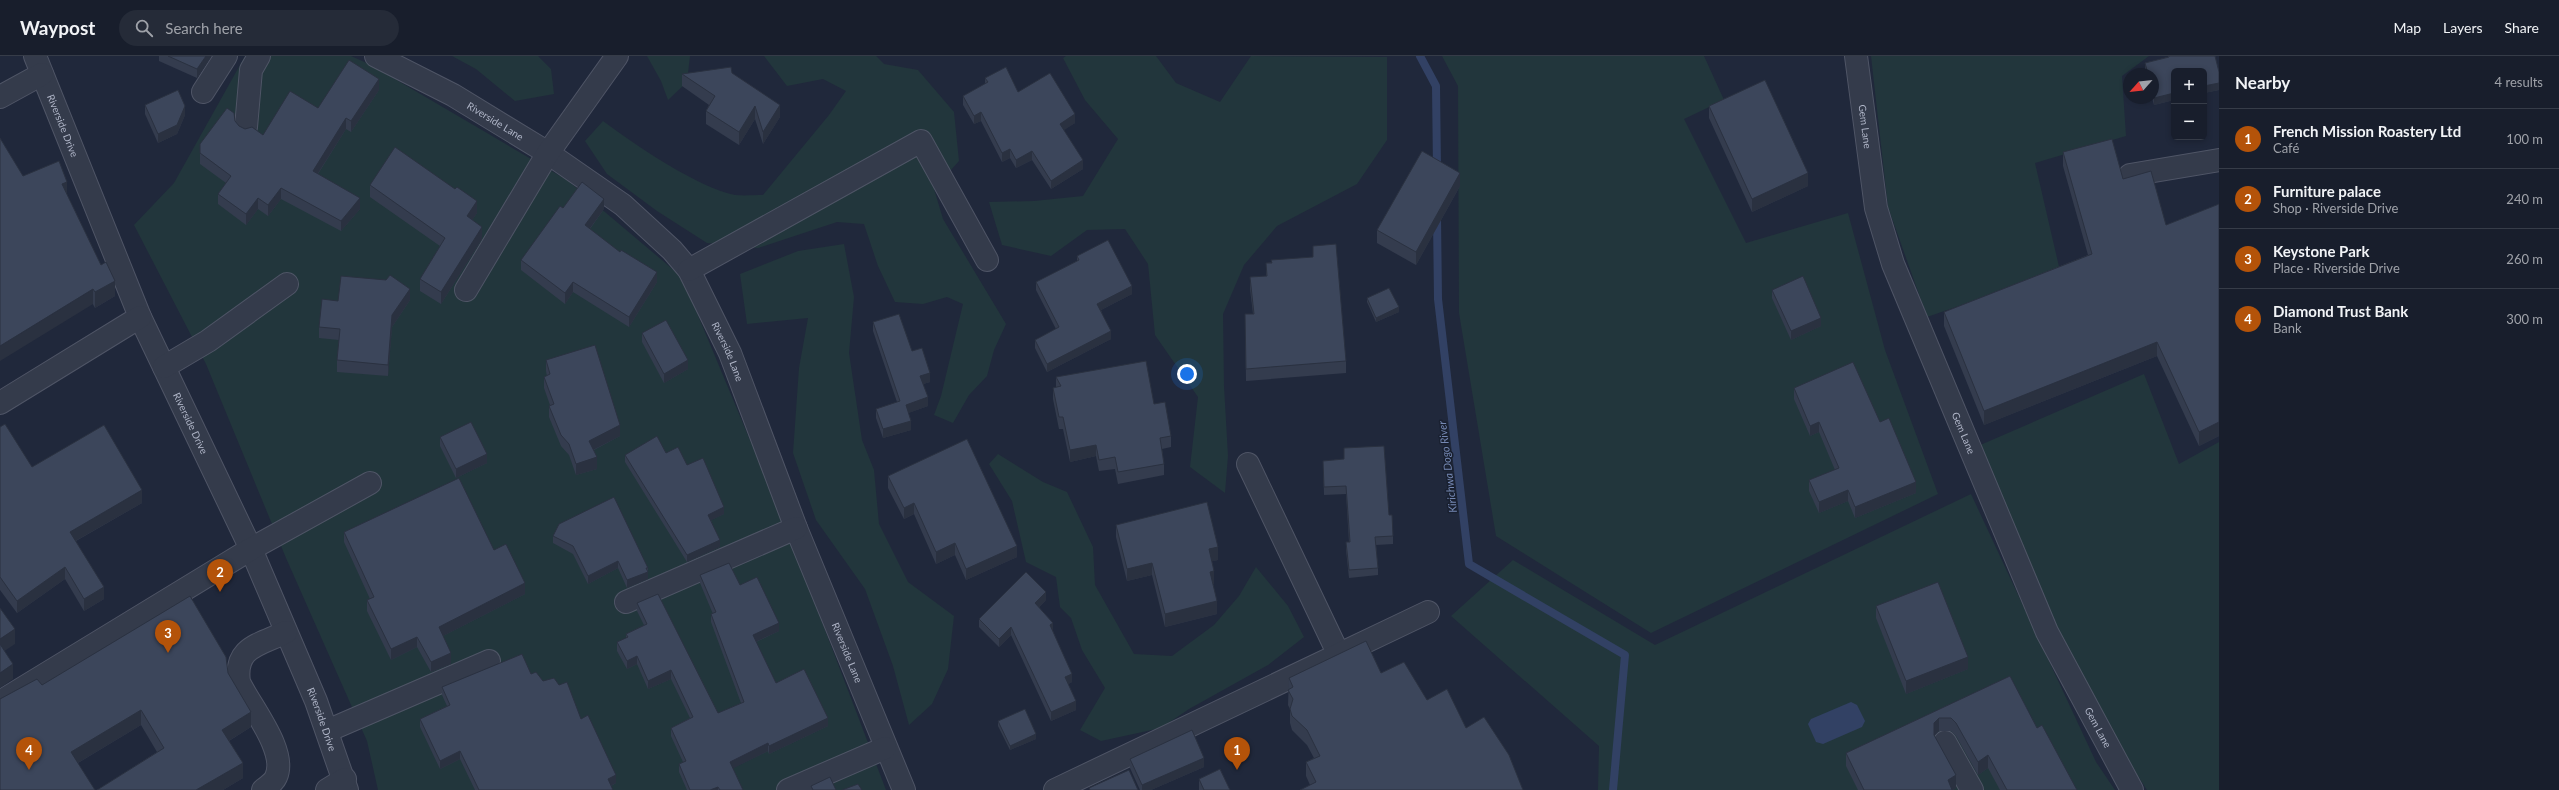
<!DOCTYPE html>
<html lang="en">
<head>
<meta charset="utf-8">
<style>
	body { margin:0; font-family:Lato,sans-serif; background:#252b38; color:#f1f3f6 }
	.controls { position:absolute; right:12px; top:12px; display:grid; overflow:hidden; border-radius:6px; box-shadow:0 2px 6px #0003 }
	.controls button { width:36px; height:36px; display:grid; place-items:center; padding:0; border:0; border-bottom:1px solid #363c48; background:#181e2c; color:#f1f3f6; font:20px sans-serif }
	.compass { position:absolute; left:2123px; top:12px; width:36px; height:36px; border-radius:50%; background:#181e2c; box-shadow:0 2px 6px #0003; rotate:243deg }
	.you { position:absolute; left:1187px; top:318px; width:14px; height:14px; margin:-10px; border:3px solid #fff; border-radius:50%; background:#1a73e8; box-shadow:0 0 0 6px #1a73e833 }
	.badge { display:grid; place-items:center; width:26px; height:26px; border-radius:50%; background:#b45309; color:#fff; font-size:13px; font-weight:700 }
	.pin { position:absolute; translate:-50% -33px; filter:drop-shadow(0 1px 2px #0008) }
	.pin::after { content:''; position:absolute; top:21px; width:14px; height:12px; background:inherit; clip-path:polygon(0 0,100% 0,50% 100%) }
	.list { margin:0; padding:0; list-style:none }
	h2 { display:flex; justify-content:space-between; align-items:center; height:52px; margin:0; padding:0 16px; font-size:17px }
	h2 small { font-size:13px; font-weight:400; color:#9fa2a9 }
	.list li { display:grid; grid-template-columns:26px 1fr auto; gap:12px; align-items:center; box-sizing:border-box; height:60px; padding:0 16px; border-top:1px solid #363c48 }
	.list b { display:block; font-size:15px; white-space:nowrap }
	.list p { margin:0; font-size:13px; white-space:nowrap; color:#9fa2a9 }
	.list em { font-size:13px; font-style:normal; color:#9fa2a9 }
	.icon { flex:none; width:22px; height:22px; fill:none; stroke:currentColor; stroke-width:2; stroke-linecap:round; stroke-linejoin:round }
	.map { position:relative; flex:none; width:2219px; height:734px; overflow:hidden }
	header { display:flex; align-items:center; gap:24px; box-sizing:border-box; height:56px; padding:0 20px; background:#181e2c; border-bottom:1px solid #363c48 }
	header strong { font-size:19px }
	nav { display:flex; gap:22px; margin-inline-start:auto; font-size:14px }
	.search { width:280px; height:36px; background:#252b38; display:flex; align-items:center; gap:10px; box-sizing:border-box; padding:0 14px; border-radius:22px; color:#9fa2a9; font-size:15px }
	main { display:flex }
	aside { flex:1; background:#181e2c }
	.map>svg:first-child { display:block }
</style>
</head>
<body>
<header>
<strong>Waypost</strong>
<div class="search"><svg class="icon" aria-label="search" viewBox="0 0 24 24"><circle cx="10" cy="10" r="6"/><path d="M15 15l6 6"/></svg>Search here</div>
<nav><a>Map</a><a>Layers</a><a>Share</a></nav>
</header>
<main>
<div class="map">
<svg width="2219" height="734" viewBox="0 0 2219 734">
	<rect width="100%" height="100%" fill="#20283b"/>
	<g fill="#22363c">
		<path d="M245 0H351L371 9 567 124 682 221 782 461 886 734H378L367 685 286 502 206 308 134 169 174 127Z"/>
		<path d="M452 0H538L551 13 554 38 515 45 476 13Z"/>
		<path d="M647 0H690L687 26 668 44 661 25Z"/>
		<path d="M764 0H876L884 8 918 14 954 56 959 105 934 133 943 163 1006 268 994 294 987 320 969 339 953 367 934 359 941 340 963 248 947 241 923 248 895 246 878 210 864 168 837 166 758 192 707 187 657 155 607 118 585 85 603 65C634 88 698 132 735 139 744 140 754 139 763 139L829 59 846 35 823 23 787 30Z"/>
		<path d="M1066 0H1156L1176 27 1220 46 1251 0 1387 1V84L1357 128 1277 170 1244 209 1223 258 1224 330 1228 400 1225 437 1190 411 1198 341 1155 279 1148 208 1125 173 1087 174 1051 200 1002 189 989 146 1034 145 1083 140 1118 83 1085 44 1063 2Z"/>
		<path d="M1442 0H1704L1724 44 1684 63 1746 187 1848 157 1885 294 1938 438 1651 577 1496 480 1459 257 1458 30Z"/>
		<path d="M1871 0H2149L2122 20 2126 80 2035 107 2060 215 1927 261 1888 151Z"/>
		<path d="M844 188 854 241 849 297 862 384 874 414 879 468 908 526 954 560 948 613 932 648 909 669 893 610 865 533 816 464 793 397 799 312 808 262 747 268 740 218 798 195Z"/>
		<path d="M2144 318 2179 408 2219 386V734H2147L2113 682 2059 579 1978 390Z"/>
		<path d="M998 398 1043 426 1067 436 1093 491 1095 529 1134 598 1172 600 1214 569 1239 540 1256 511 1288 550 1304 581 1268 609 1189 653 1161 672 1101 685 1080 674 1105 632 1082 594 1071 562 1060 551 1056 521 1026 506 1012 445 989 408Z"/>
		<path d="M1971 438 2096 706 2115 734H1598L1599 690 1451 560 1513 504 1655 589Z"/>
	</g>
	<path fill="#324164" d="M1851 646 1857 649 1865 665 1862 671 1823 688 1816 686 1808 668 1811 663Z"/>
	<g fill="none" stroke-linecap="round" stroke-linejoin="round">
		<g stroke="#324164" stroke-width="8">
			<path d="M1420 0 1436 30 1437 113"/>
			<path d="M1437 161 1438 243 1469 508 1625 599 1613 734"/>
		</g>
		<defs>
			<g id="minor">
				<path id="s1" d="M35 0 140 261 251 493 316 645 347 734"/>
				<path id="s2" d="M376 0 453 39 548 97 623 149 672 194 689 214 730 297 796 472 904 734"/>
				<path id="s3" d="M1856 0 1876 152 1893 208 2047 576 2132 734"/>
				<path d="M203 36 226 0"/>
				<path d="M0 41 42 18"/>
				<path d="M246 71 251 14 259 0"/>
				<path d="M2130 119 2219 104"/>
				<path d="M689 214 921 85 987 204"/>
				<path d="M466 234 548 97 617 0"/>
				<path d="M164 311 208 285 287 228"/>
				<path d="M0 347 140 261"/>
				<path d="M1248 408 1339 599"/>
				<path d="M626 546 796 472"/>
				<path d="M0 646 251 493 370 427"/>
				<path d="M327 675 489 605"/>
				<path d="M1945 686 1972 734"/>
				<path d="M263 734C267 731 274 726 276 721 288 695 250 650 239 626 234 591 259 589 286 576"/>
				<path d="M327 734 345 723"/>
				<path d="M788 734 885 692"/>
				<path d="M1055 734 1428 556"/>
			</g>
		</defs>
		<use href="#minor" stroke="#4f5566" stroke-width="24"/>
		<use href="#minor" stroke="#343b4b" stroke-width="22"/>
	</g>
	<g fill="#343c4e">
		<path d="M159 0H211V1L197 22 159 5Z"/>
		<path d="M2168 0H2215L2219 16V34L2204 37V15H2174V44L2154 49 2152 42H2153V18H2146L2145 14V7L2168 1Z"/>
		<path d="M732 17 780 61 763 88 755 63 739 89 706 68V55L709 49 682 30V18Z"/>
		<path d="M985 22 1018 36 1075 67 1063 74 1083 113 1051 133 1032 104 1016 112 1010 102 1002 106 981 65 974 68 963 49V40L985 28Z"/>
		<path d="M379 34 351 76 346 73 318 118 360 153 341 175 281 143 268 160 258 153 246 169 218 148V138L226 127 200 108V88L235 65 239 70 263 79 318 52Z"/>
		<path d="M145 49 185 59 177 78 158 87 145 58Z"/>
		<path d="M1709 50 1808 130 1752 156 1709 62Z"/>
		<path d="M2063 96 2123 123 2166 169 2219 148V380L2199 390 2157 300 1984 369 1944 270V256L2088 199 2063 110Z"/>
		<path d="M23 120 67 139 115 240 95 252Z"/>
		<path d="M370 129 477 157 472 164 482 183 441 248 420 235V223L440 190 370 141Z"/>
		<path d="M1460 130 1416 209 1377 187V174Z"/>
		<path d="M604 153 590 173 657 226 629 271 573 236 565 248 521 214V204Z"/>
		<path d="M1313 190 1346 305V317L1246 325 1245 258H1253L1250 233V221L1266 220V207L1313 201Z"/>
		<path d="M1077 200 1132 238 1101 254 1111 283 1047 316 1035 292V284L1056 273 1036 234V226L1077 205Z"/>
		<path d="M1772 234 1821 270 1791 284 1772 242Z"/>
		<path d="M1367 242 1399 256 1376 266 1367 246Z"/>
		<path d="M410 244 392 271 388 320 337 316V304L339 284 319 282V271L338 245Z"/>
		<path d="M873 266 912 295 930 326 923 328 928 350 908 357 911 374 883 382 876 362V353L897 346 873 275Z"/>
		<path d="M642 277 688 313 664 327 642 286Z"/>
		<path d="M546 304 620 380 594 394 597 413 576 419 569 399 561 390 549 361V350L550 349 544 332V321L547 320 546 315Z"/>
		<path d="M1056 321 1154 348 1171 380V391L1162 393 1164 408V419L1118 428 1115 413 1099 415 1096 400 1070 406 1063 373H1059L1053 343V332L1056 331Z"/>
		<path d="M1794 332 1880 366 1916 437 1855 462 1848 445 1819 457 1809 435V424L1835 414 1819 376 1810 380 1794 343Z"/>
		<path d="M0 371 32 411 142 447 76 485 104 543 84 555 65 523 17 557 0 534Z"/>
		<path d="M440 381 487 407 456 422 440 390Z"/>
		<path d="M1344 392 1389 459 1393 480V488L1376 489 1378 512V519L1349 522 1346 494V486H1349L1346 438 1324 439 1323 405 1344 403Z"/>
		<path d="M666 397 687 409 724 458 711 464 720 491 687 506 625 406V399Z"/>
		<path d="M888 420 1017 501 966 524 955 499 936 508 914 458 904 463 888 432Z"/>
		<path d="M1116 469 1218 504 1212 505 1214 528H1213L1217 558 1165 571 1152 519 1127 525 1116 481Z"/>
		<path d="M344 476 494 494 525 538 443 580 451 608 431 616 417 591 391 604 367 555V544L370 543 344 486Z"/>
		<path d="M553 480 648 512V523L627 532 618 512 588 528 573 498 553 487Z"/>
		<path d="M700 519 740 529 779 575 756 586 776 627 828 670 769 698 768 695 733 712 743 734H687L679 716V708L683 706 671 680V672L690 662 671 623 648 633 637 608 627 613 617 595V586L626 582V578L644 569 637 555V547L718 657 741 647 711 566V558H713L700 527Z"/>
		<path d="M1046 544 1039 551 1053 575 1072 626 1068 628 1076 654 1051 665 1011 579 999 591 979 571V563Z"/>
		<path d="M1876 550 1968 613 1906 638 1876 562Z"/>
		<path d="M228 617 251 671 229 685 243 722 223 734H97L157 696 141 669 78 707 1 643 42 629Z"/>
		<path d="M1381 617 1427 644 1466 672 1310 729 1306 720V706L1314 702 1307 689 1292 674 1290 667V653L1288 649 1289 622Z"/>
		<path d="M531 618 543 625 581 663 616 727 611 730 613 734H475L460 703 440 713 420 671V663L447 650 442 639V631Z"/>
		<path d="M2010 620 2037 672 2077 734H2000L1988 712 1978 719 1956 680 1951 675H1939L1934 680 1956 732 1953 734H1858L1846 710V697Z"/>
		<path d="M998 665 1036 683 1010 694 998 670Z"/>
		<path d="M1130 703 1204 711 1151 734H1140L1130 712Z"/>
		<path d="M1199 723 1230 734H1199Z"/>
	</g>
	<g fill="#2a3140">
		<path d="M206 0H211V1L197 22V13Z"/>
		<path d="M379 23V34L351 76V65Z"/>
		<path d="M2219 27V34L2204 37V30Z"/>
		<path d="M2174 37V44L2154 49V42Z"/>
		<path d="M780 49V61L763 88V76Z"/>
		<path d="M185 50V59L177 78 158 87V78Z"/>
		<path d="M755 50V63L739 89V76Z"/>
		<path d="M981 56V65L974 68V60Z"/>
		<path d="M1075 58V67L1060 77V68Z"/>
		<path d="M346 62V73L313 125V115Z"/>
		<path d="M1010 93V102L1002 106V97Z"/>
		<path d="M1032 95V104L1016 112V104Z"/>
		<path d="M1083 104V113L1051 133V125Z"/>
		<path d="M1460 117V130L1416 209V196Z"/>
		<path d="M1808 117V130L1752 156V143Z"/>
		<path d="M67 126V141L62 128Z"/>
		<path d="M281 132V143L268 160V149Z"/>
		<path d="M258 142V153L246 169V158Z"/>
		<path d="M360 142V153L341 175V165Z"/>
		<path d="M604 143V153L585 179V169Z"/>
		<path d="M477 145V157L467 172V160Z"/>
		<path d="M482 171V183L441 248V236Z"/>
		<path d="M657 216V226L629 271V261Z"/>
		<path d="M115 225V240L95 252V236Z"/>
		<path d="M573 226V236L565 248V237Z"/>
		<path d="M1132 230V238L1097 256V248Z"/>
		<path d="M93 233V248L0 305V290Z"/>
		<path d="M410 233V244L392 271 388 320V309L392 259Z"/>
		<path d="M1399 251V256L1376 266V262Z"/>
		<path d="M1821 262V270L1791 284V275Z"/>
		<path d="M1111 275V283L1047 316V308Z"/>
		<path d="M2157 286V300L1984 369V355Z"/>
		<path d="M688 304V313L664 327V318Z"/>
		<path d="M930 317V326L920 329V320Z"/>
		<path d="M928 341V350L906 358V349Z"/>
		<path d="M911 365V374L883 382V373Z"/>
		<path d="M1819 366V376L1810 380V370Z"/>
		<path d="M2219 366V380L2199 390V376Z"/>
		<path d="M620 369V380L589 396V385Z"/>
		<path d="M1096 389V400L1070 406V394Z"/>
		<path d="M487 398V407L456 422V413Z"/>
		<path d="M597 401V413L576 419V408Z"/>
		<path d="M1916 426V437L1855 462V451Z"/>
		<path d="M142 434V447L70 488V476Z"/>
		<path d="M1848 434V445L1819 457V446Z"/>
		<path d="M914 447V458L904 463V452Z"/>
		<path d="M724 451V458L708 466V459Z"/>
		<path d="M720 484V491L687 506V499Z"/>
		<path d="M955 487V499L936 508V496Z"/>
		<path d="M1017 490V501L966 524V513Z"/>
		<path d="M1218 491V504L1209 506V493Z"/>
		<path d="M618 505V512L588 528V520Z"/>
		<path d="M1152 507V519L1127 525V513Z"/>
		<path d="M65 511V523L17 557V545Z"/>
		<path d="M1214 515V528L1210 529V516Z"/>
		<path d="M648 516V523L627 532V524Z"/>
		<path d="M525 527V538L439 582V571Z"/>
		<path d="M104 531V543L84 555V543Z"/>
		<path d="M1046 536V544L1035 555V547Z"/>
		<path d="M1217 545V558L1165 571V558Z"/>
		<path d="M779 567V575L753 587V579Z"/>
		<path d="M1053 567V575L1050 569Z"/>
		<path d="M1011 571V579L999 591V583Z"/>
		<path d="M15 573V588L0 598V583Z"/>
		<path d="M417 581V591L391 604V593Z"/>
		<path d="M451 597V608L431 616V606Z"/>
		<path d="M637 600V608L627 613V605Z"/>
		<path d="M1968 601V613L1906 638V625Z"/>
		<path d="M13 608V623L0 632V617Z"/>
		<path d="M671 614V623L648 633V625Z"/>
		<path d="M1072 618V626L1065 630V621Z"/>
		<path d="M1076 645V654L1051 665V656Z"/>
		<path d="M141 654V669L71 711V696Z"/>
		<path d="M251 656V671L222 689V674Z"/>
		<path d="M828 662V670L769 698V690Z"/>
		<path d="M1939 662V675L1934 680V667Z"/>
		<path d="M1036 678V683L1010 694V690Z"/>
		<path d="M768 687V695L730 714V706Z"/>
		<path d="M460 695V703L440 713V705Z"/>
		<path d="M1988 699V712L1978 719V706Z"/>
		<path d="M1204 702V711L1151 734H1142V729Z"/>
		<path d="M243 707V722L223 734H196Z"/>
		<path d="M616 719V727L608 731V723Z"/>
		<path d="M1956 719V732L1953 734H1948V724Z"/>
		<path d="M718 731V734H710Z"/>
	</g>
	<g fill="#3c465b" stroke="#2a3140">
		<path d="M168 0H206L197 13Z"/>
		<path d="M2169 0H2215L2219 16V27L2204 30V15H2174V37L2154 42 2153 18H2148L2145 7 2169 1Z"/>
		<path d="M349 4 379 23 351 65 346 62 313 115 360 142 341 165 281 132 268 149 258 142 246 158 218 138 231 120 200 97V88L227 52 234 57 235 65 239 70 245 73 252 71 263 79 290 35 318 52Z"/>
		<path d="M731 11 732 17 780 49 763 76 755 50 739 76 706 55 715 40 682 18Z"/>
		<path d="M1006 11 1018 36 1050 17 1075 58 1060 68 1083 104 1051 125 1032 95 1016 104 1010 93 1002 97 981 56 974 60 963 40 988 26 985 22Z"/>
		<path d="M1765 24 1808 117 1752 143 1709 50Z"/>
		<path d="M178 34 185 50 177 69 158 78 145 49Z"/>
		<path d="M0 82 23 120 59 105 67 126 62 128 101 209 106 206 115 225 95 236 93 233 0 290Z"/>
		<path d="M2112 83 2123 123 2151 115 2166 169 2219 148V366L2199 376 2157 286 1984 355 1944 256 2092 198 2063 96Z"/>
		<path d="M395 91 455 133 457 131 477 145 467 160 482 171 441 236 420 223 445 182 370 129Z"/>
		<path d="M1422 95 1460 117 1416 196 1377 174Z"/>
		<path d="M582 126 604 143 585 169 620 196 621 194 657 216 629 261 573 226 565 237 521 204 560 150 563 152Z"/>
		<path d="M1108 184 1132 230 1097 248 1111 275 1047 308 1035 284 1059 271 1036 226 1079 204 1077 200Z"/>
		<path d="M1336 188 1346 305 1246 313 1245 258H1254L1250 221 1267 220 1266 207H1272L1271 204 1313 201V190Z"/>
		<path d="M390 219 410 233 392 259 388 309 337 304 340 273 319 271 322 243 338 245 341 220 386 224Z"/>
		<path d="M1803 220 1821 262 1791 275 1772 234Z"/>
		<path d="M1389 232 1399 251 1376 262 1367 242Z"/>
		<path d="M899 258 912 295 922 292 930 317 920 320 928 341 906 349 911 365 883 373 876 353 900 345 873 266Z"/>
		<path d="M666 264 688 304 664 318 642 277Z"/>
		<path d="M595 289 620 369 589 385 597 401 576 408 569 388 561 379 549 350 554 348 544 321 550 318 546 304Z"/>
		<path d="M1146 305 1154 348 1165 346 1171 380 1160 382 1164 408 1118 416 1115 401 1099 404 1096 389 1070 394 1063 361H1059L1053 332 1061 330 1056 321Z"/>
		<path d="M1853 306 1880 366 1889 362 1916 426 1855 451 1848 434 1819 446 1809 424 1839 412 1819 366 1810 370 1794 332Z"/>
		<path d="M471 366 487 398 456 413 440 381Z"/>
		<path d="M5 368 32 411 104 369 142 434 70 476 104 531 84 543 65 511 17 545 0 521V371Z"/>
		<path d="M657 380 666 397 678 391 687 409 703 402 724 451 708 459 720 484 687 499 625 399Z"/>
		<path d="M967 383 1017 490 966 513 955 487 936 496 914 447 904 452 888 420Z"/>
		<path d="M1384 390 1389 459H1392L1393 480 1375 481 1378 512 1349 514 1346 486H1350L1346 430 1324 431 1323 405 1344 403V392Z"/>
		<path d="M459 422 494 494 506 488 525 527 439 571 451 597 431 606 417 581 391 593 367 544 374 541 344 476Z"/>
		<path d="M614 441 648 512H646L648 516 627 524 618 505 588 520 573 490 553 480 559 468Z"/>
		<path d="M1207 446 1218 491 1209 493 1214 515 1210 516 1217 545 1165 558 1152 507 1127 513 1116 469Z"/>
		<path d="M729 507 740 529 757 521 779 567 753 579 776 627 804 613 828 662 769 690 768 687 730 706 743 734H720L718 731 710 734H690L679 708 686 705 671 672 693 661 671 614 648 625 637 600 627 605 617 586 628 581 626 578 647 568 637 547 658 538 718 657 744 646 711 558 716 556 700 519Z"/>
		<path d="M1026 516 1046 536 1035 547 1053 567 1050 569 1072 618 1065 621 1076 645 1051 656 1011 571 999 583 979 563Z"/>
		<path d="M1938 526 1968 601 1906 625 1876 550Z"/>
		<path d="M190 540 226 601 228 617 251 656 222 674 243 707 196 734H97L164 692 141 654 71 696 95 734H0V643L37 623 42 629Z"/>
		<path d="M0 552 15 573 0 583Z"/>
		<path d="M1366 585 1381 617 1404 606 1427 644 1447 633 1466 672 1484 661 1509 699 1523 734H1300L1316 726 1306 706 1320 700 1307 674 1292 660 1290 653 1293 643 1288 634 1293 631 1289 622Z"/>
		<path d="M0 588 13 608 0 617Z"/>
		<path d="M522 598 531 618 536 616 543 625 554 622 559 629 567 626 581 663 588 659 616 719 608 723 613 734H479L460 695 440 705 420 663 450 649 442 631Z"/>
		<path d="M2010 620 2037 672 2042 669 2077 734H2007L1988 699 1978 706 1956 667 1951 662H1939L1934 667V679L1956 719 1948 724 1952 734H1864L1846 697Z"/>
		<path d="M1025 653 1036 678 1010 690 998 665Z"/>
		<path d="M1192 674 1204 702 1142 729 1130 703Z"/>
		<path d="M1220 713 1230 734H1204L1199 723Z"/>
		<path d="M1129 714 1138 734H1090L1089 732Z"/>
		<path d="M830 721 836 734H813L811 730Z"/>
		<path d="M858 728 862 734H842Z"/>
	</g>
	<g text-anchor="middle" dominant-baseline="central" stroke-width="3" stroke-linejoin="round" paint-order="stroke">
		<g font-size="10" fill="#afb5c7" stroke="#192030">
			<text stroke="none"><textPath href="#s2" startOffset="136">Riverside Lane</textPath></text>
			<text stroke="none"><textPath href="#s1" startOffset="75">Riverside Drive</textPath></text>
			<text stroke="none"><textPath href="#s3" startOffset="71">Gem Lane</textPath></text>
			<text stroke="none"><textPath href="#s2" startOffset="472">Riverside Lane</textPath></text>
			<text stroke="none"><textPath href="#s1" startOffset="399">Riverside Drive</textPath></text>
			<text stroke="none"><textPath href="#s3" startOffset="395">Gem Lane</textPath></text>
			<text stroke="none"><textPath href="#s2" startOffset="796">Riverside Lane</textPath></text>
			<text stroke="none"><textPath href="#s1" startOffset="723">Riverside Drive</textPath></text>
			<text stroke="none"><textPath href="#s3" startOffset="719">Gem Lane</textPath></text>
		</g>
		<g font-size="11" font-style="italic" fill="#7487b2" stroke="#192030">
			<text transform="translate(1447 411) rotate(-97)">Kirichwa Dogo River</text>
		</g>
	</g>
</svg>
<div class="controls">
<button>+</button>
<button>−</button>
</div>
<svg class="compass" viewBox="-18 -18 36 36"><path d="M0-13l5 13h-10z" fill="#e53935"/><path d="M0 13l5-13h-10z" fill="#9fa2a9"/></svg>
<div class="you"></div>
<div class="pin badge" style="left:1237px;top:714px">1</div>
<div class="pin badge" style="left:220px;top:536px">2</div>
<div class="pin badge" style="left:168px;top:597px">3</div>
<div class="pin badge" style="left:29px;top:714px">4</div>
</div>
<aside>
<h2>Nearby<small>4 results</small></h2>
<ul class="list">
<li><span class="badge">1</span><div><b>French Mission Roastery Ltd</b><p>Café</p></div><em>100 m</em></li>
<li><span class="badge">2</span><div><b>Furniture palace</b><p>Shop · Riverside Drive</p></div><em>240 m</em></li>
<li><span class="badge">3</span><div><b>Keystone Park</b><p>Place · Riverside Drive</p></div><em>260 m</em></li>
<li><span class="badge">4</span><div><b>Diamond Trust Bank</b><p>Bank</p></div><em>300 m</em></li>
</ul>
</aside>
</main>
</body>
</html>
